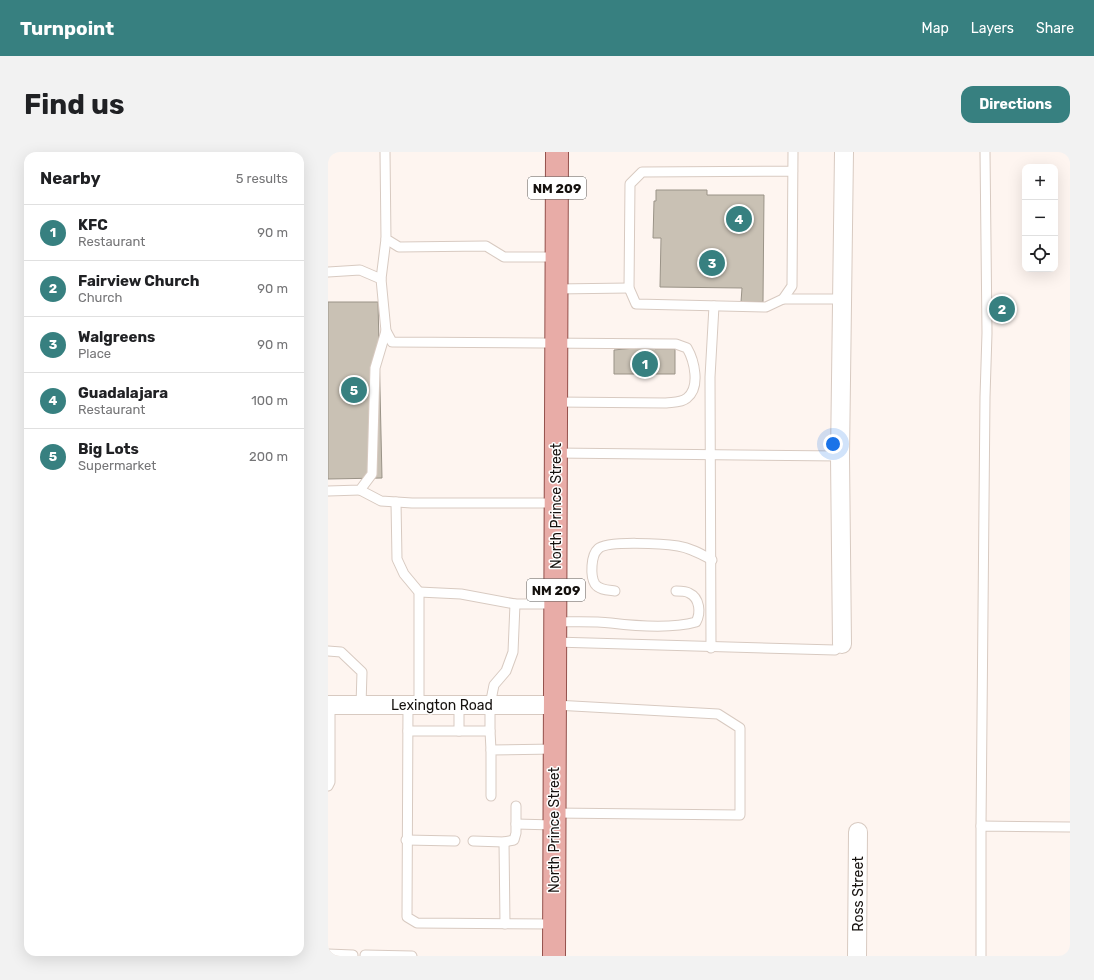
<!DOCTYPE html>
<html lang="en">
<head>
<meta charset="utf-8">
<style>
	body { margin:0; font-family:Rubik,sans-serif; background:#f2f2f2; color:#202124 }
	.controls { position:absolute; right:12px; top:12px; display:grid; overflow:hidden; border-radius:8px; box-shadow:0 4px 16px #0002 }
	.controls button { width:36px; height:36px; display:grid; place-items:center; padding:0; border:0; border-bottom:1px solid #e0e0e0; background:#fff; color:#202124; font:20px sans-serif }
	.you { position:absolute; left:505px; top:292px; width:14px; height:14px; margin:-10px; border:3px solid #fff; border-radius:50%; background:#1a73e8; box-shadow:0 0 0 6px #1a73e833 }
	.badge { display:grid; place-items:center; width:26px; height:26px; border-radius:50%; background:#378080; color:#fff; font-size:13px; font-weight:700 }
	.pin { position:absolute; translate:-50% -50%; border:2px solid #fff; box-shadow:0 1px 4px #0006 }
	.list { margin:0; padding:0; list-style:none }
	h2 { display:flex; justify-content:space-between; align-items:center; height:52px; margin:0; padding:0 16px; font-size:17px }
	h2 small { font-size:13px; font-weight:400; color:#757577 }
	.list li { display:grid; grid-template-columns:26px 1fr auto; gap:12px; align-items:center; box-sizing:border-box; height:56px; padding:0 16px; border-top:1px solid #e0e0e0 }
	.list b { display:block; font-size:15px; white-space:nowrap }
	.list p { margin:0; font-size:13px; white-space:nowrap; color:#757577 }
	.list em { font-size:13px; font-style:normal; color:#757577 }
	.icon { flex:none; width:22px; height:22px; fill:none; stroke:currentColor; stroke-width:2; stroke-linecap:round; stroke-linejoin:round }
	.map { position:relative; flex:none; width:742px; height:804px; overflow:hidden; border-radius:12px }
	header { display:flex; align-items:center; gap:24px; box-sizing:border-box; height:56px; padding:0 20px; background:#378080; color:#fff }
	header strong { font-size:19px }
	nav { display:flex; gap:22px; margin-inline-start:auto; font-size:14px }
	.intro { display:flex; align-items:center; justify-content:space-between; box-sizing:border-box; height:96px; padding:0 24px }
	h1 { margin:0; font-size:28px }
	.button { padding:10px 18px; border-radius:12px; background:#378080; color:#fff; font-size:14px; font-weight:700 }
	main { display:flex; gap:24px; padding:0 24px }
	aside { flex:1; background:#fff; border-radius:12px; box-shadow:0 4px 16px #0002 }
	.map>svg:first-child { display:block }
</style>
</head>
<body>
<header>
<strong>Turnpoint</strong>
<nav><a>Map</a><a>Layers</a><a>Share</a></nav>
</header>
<div class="intro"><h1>Find us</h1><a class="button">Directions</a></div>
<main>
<aside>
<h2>Nearby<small>5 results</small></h2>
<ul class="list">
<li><span class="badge">1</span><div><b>KFC</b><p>Restaurant</p></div><em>90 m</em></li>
<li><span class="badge">2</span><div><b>Fairview Church</b><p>Church</p></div><em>90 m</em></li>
<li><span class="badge">3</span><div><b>Walgreens</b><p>Place</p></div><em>90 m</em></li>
<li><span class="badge">4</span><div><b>Guadalajara</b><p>Restaurant</p></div><em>100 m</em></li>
<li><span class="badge">5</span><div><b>Big Lots</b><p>Supermarket</p></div><em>200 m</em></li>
</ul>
</aside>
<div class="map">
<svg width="742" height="804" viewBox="0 0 742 804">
	<rect width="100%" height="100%" fill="#fef5f0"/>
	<g fill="#c9c1b4" stroke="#9a9387">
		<path d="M328 38H379V43H436L435 150H413L414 136 332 135 333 86H325L326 49H328Z"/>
		<path d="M0 150H50L54 326 0 327Z"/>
		<path d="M327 194V197H347V222H286V198Z"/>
	</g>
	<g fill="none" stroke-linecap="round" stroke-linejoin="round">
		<defs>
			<g id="lane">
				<path d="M57 0 58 87 71 95 158 94 176 105H229"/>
				<path d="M465 19 314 20 302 32 301 136 308 152 438 155 455 147 464 134 465 0"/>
				<path d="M0 120 32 118 53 127 58 179 64 190 348 192 359 196C366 208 373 235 359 246 353 251 345 250 338 251L228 250"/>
				<path d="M53 127 58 87"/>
				<path d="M228 137 301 136"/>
				<path d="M455 147H514"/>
				<path d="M227 301 512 304"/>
				<path d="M32 338 53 349 84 351H227"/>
				<path d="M0 339 32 338 44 322 47 216 58 179"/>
				<path d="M68 350 69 407 76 422 91 440V553"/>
				<path d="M287 439C280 438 271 438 267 432 262 424 263 403 270 397 279 388 337 392 350 394 363 396 373 402 384 408"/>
				<path d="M91 440 133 442 187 452H227"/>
				<path d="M227 470C246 470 264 469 283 471 308 474 343 477 368 470 373 461 372 446 361 441 358 439 352 439 348 439"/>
				<path d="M227 490 507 498 514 492"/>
				<path d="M383 496 382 225 386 154"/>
				<path d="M0 499 13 500 34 520 33 553"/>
				<path d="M80 553 79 765 89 771 226 772"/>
				<path d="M131 553V579"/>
				<path d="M80 579H162L163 598"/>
				<path d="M162 579V553L166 533 178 519 185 500 187 452"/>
				<path d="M0 634 2 630V553"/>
				<path d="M163 644V598L227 597"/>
				<path d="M226 661 412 663V576L390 562 227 553"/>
				<path d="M188 672 226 673"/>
				<path d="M653 674 657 245 659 181 657 0"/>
				<path d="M78 688 127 689"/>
				<path d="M145 689 176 690 186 688 188 681V654"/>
				<path d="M176 690 177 772"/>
				<path d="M0 802 25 803"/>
				<path d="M37 803 84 804"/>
				<path d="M653 804V674L742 675"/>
			</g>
			<g id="street">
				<path d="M514 492 512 304 516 0"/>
				<path d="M0 553H227"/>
				<path d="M529 804 530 680"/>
			</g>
			<path id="primary" d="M226 804 229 0"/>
		</defs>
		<use href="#lane" stroke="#d8cac1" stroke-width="11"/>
		<use href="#street" stroke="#d8cac1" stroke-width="20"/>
		<use href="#primary" stroke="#94514c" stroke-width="24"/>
		<use href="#lane" stroke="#fff" stroke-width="9"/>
		<use href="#street" stroke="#fff" stroke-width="18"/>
		<use href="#primary" stroke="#e8aca7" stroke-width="22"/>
	</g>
	<g text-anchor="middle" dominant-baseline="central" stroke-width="3" stroke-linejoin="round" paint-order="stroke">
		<g fill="#fff" stroke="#5b5856" stroke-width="1">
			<rect x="200" y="25" width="58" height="22" rx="3"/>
			<rect x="199" y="427" width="58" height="22" rx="3"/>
		</g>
		<g font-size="13" font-weight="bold" fill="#15110e">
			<text x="229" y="36">NM 209</text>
			<text x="228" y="438">NM 209</text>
		</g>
		<g font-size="14" fill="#15110e" stroke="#fff">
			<text transform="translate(228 354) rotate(-90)">North Prince Street</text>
			<text x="114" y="553">Lexington Road</text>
			<text transform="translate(226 678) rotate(-90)">North Prince Street</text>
			<text transform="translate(530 742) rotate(-90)">Ross Street</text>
		</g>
	</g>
</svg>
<div class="controls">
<button>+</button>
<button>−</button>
<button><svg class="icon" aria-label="locate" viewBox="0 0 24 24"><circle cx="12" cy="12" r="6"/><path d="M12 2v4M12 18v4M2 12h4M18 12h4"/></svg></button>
</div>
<div class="you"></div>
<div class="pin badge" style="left:317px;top:212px">1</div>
<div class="pin badge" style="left:674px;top:157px">2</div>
<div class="pin badge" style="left:384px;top:111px">3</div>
<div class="pin badge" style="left:411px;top:67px">4</div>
<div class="pin badge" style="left:26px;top:238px">5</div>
</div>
</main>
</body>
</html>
